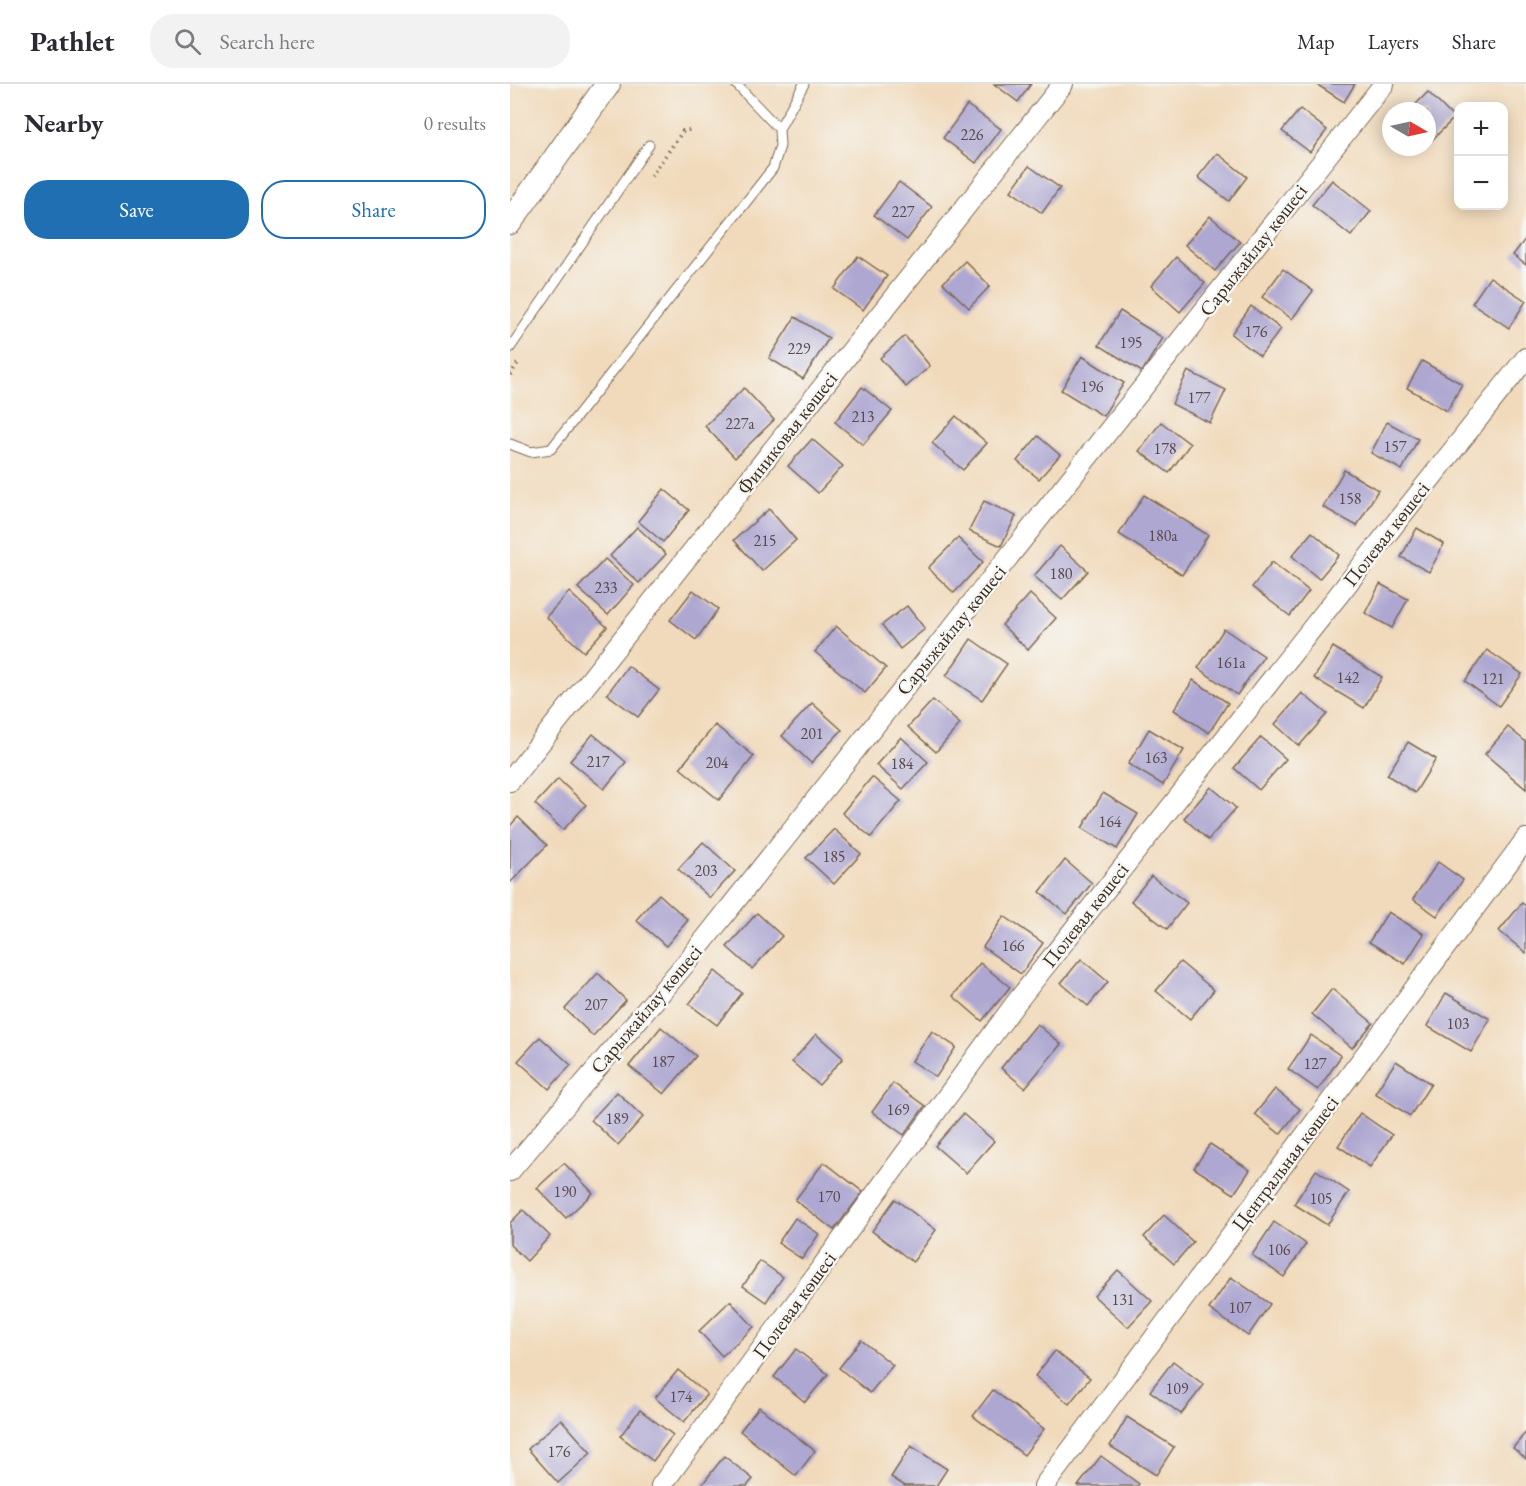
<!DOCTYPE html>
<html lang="en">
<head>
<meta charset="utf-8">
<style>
	body { margin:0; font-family:"EB Garamond",serif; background:#f2f2f3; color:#2b2b33 }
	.controls { position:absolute; right:18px; top:18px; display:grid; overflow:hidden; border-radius:12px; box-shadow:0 3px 15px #0003 }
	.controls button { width:54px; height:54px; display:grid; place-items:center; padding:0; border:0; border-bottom:2px solid #e1e1e2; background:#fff; color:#2b2b33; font:30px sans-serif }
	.compass { position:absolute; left:872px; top:18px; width:54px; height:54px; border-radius:50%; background:#fff; box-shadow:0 3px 15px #0003; rotate:99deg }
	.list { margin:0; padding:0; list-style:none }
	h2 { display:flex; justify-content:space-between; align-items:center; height:78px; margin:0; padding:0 24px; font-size:26px }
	h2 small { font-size:20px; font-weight:400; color:#7c7c81 }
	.actions { display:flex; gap:12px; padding:18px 24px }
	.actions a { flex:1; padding:14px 0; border:2px solid #1f6fb2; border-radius:24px; text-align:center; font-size:21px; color:#1f6fb2 }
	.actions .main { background:#1f6fb2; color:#fff }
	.icon { flex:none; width:33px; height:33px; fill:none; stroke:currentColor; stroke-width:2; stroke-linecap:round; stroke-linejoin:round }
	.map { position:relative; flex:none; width:1016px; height:1402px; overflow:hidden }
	header { display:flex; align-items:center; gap:36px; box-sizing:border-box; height:84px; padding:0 30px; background:#fff; border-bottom:2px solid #e1e1e2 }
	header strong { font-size:28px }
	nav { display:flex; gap:33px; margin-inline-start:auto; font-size:21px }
	.search { width:420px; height:54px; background:#f2f2f3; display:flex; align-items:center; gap:15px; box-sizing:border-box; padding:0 21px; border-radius:24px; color:#7c7c81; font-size:22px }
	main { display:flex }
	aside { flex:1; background:#fff }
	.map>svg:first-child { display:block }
</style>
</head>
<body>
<header>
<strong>Pathlet</strong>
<div class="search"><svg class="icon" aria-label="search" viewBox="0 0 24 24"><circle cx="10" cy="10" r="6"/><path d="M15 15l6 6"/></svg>Search here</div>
<nav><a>Map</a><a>Layers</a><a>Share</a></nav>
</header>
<main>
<aside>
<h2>Nearby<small>0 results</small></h2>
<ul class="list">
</ul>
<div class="actions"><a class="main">Save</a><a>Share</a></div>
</aside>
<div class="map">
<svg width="1016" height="1402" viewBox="0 0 1016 1402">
	<rect width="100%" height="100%" fill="#f6f6f2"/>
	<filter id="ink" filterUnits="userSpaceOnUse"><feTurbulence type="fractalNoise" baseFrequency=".0167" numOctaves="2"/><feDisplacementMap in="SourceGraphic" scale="12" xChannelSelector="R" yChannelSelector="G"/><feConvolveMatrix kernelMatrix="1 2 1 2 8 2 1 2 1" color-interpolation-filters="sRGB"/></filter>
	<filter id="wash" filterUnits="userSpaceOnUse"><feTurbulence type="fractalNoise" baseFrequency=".008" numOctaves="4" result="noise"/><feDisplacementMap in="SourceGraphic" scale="24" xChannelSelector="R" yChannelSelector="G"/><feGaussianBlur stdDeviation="1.35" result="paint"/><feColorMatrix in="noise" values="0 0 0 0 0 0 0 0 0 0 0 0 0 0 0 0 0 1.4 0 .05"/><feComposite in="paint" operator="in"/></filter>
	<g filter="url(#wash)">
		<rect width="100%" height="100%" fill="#f1dabb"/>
		<g id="blocks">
			<g fill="#aea7d1">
				<path d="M484 0H521L508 18Z"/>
				<path d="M806 0H845L834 18Z"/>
				<path d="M918 8 944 34 917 61V27H899Z"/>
				<path d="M457 21 491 45 466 79 433 54Z"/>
				<path d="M790 25 817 46 800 68 772 47Z"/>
				<path d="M707 69 737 93 719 117 688 93Z"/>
				<path d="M519 82 550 104 532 129 501 107Z"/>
				<path d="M822 96 861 127 841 152 802 121Z"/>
				<path d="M389 98 422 123 397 156 364 131Z"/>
				<path d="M700 132 730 158 705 187 675 161Z"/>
				<path d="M1016 154V181L1003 171Z"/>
				<path d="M348 172 377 192 353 226 324 205Z"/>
				<path d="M666 173 695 199 670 228 641 202Z"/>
				<path d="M455 177 480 202 459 224 433 199Z"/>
				<path d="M773 185 803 207 782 235 752 213Z"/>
				<path d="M980 193 1016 217 999 244 962 219Z"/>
				<path d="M741 222 771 245 750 272 721 250Z"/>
				<path d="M610 227 653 254 632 288 589 261Z"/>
				<path d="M285 233 319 254 293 295 259 274Z"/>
				<path d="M395 252 420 282 396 303 370 274Z"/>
				<path d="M572 272 614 299 593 332 551 306Z"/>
				<path d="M912 277 952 300 937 327 897 304Z"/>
				<path d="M678 287 716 306 700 339 662 320Z"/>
				<path d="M352 303 382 327 353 361 325 338Z"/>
				<path d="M234 304 264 336 225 374 195 342Z"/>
				<path d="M446 332 477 359 453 386 422 359Z"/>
				<path d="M651 338 680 360 659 389 629 367Z"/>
				<path d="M877 338 908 355 892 386 861 369Z"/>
				<path d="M528 352 550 371 529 395 507 377Z"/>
				<path d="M302 355 333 382 308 409 278 382Z"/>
				<path d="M834 386 868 406 847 442 813 423Z"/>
				<path d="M154 405 179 426 153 458 128 437Z"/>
				<path d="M634 411 698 451 672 491 609 450Z"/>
				<path d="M474 417 506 432 491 462 459 447Z"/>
				<path d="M259 425 286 456 252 487 224 456Z"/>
				<path d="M127 443 156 470 129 499 100 472Z"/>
				<path d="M907 444 934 460 919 488 891 473Z"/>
				<path d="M802 448 829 471 809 495 782 472Z"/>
				<path d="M448 454 473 478 444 509 418 484Z"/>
				<path d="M550 462 578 487 552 516 524 492Z"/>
				<path d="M95 475 124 501 98 531 68 504Z"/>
				<path d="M762 478 799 507 780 532 742 503Z"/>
				<path d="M870 500 898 515 882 544 855 529Z"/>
				<path d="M183 506 208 525 186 556 160 536Z"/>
				<path d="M59 508 97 543 74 568 36 533Z"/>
				<path d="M520 510 546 534 518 566 492 541Z"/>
				<path d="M397 522 415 545 390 565 372 541Z"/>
				<path d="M326 542 376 584 355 609 305 568Z"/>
				<path d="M714 545 754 572 727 611 688 584Z"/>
				<path d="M461 555 497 580 472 616 436 592Z"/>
				<path d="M823 563 872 593 854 624 804 594Z"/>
				<path d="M977 566 1012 590 989 622 955 597Z"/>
				<path d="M118 582 149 606 128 633 97 610Z"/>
				<path d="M683 596 718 619 699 649 664 626Z"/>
				<path d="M792 609 817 630 789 662 765 640Z"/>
				<path d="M423 616 450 640 426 668 398 643Z"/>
				<path d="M302 619 332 646 301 679 272 652Z"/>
				<path d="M205 641 244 672 209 716 170 684Z"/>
				<path d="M998 643 1016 658V705L975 670Z"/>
				<path d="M639 645 674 666 653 701 618 680Z"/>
				<path d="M83 650 116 678 94 705 60 677Z"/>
				<path d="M391 653 418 678 393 705 366 681Z"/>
				<path d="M751 653 776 675 749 706 724 684Z"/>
				<path d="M898 658 926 675 905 709 877 691Z"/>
				<path d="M362 693 391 717 361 753 332 729Z"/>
				<path d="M48 695 76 721 53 746 25 720Z"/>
				<path d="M701 703 726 724 698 756 674 734Z"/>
				<path d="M593 709 628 730 607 765 572 744Z"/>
				<path d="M8 733 37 761 0 799V742Z"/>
				<path d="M324 745 351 770 324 800 296 774Z"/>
				<path d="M193 758 225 787 200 814 168 785Z"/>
				<path d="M555 776 582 799 557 830 530 808Z"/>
				<path d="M928 778 953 796 927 832 903 815Z"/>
				<path d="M641 792 677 819 657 845 621 817Z"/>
				<path d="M149 810 178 836 156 862 126 836Z"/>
				<path d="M1012 819 1016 822V869L989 847Z"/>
				<path d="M878 828 914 850 895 880 859 858Z"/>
				<path d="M247 829 272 852 242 885 217 863Z"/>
				<path d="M494 832 533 859 511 890 473 863Z"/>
				<path d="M571 875 598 898 578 922 551 899Z"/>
				<path d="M670 878 704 906 680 935 646 907Z"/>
				<path d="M470 879 500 903 472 937 443 912Z"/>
				<path d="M205 887 232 909 207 941 179 920Z"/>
				<path d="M88 889 116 916 83 952 55 925Z"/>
				<path d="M822 905 863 939 842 964 802 930Z"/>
				<path d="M936 909 980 935 961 968 917 942Z"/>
				<path d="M527 940 551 960 515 1004 491 984Z"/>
				<path d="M151 943 186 972 154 1010 119 982Z"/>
				<path d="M422 947 446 963 426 993 402 977Z"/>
				<path d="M306 950 333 974 309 1001 282 978Z"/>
				<path d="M801 951 831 972 808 1006 778 985Z"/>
				<path d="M30 953 61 981 39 1005 8 977Z"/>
				<path d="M886 977 921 1000 900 1032 865 1009Z"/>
				<path d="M383 999 415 1022 394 1051 362 1028Z"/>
				<path d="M765 1005 790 1025 770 1050 745 1030Z"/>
				<path d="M107 1008 133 1033 108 1061 81 1036Z"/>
				<path d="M850 1029 882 1051 860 1083 828 1062Z"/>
				<path d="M453 1030 484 1057 456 1089 425 1062Z"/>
				<path d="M700 1060 740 1086 724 1110 684 1084Z"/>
				<path d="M314 1078 353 1108 324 1146 285 1116Z"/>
				<path d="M54 1079 83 1109 56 1134 27 1104Z"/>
				<path d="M806 1086 839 1108 817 1141 784 1120Z"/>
				<path d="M385 1115 426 1146 403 1178 362 1147Z"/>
				<path d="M13 1126 40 1152 17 1177 0 1161V1139Z"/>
				<path d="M654 1131 683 1158 664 1180 634 1153Z"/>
				<path d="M285 1134 309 1150 292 1175 268 1159Z"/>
				<path d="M764 1138 796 1160 774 1193 742 1171Z"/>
				<path d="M250 1177 273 1193 256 1218 233 1202Z"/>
				<path d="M608 1186 642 1217 618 1243 584 1212Z"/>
				<path d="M721 1193 760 1220 738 1252 699 1225Z"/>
				<path d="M220 1217 244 1243 212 1272 189 1247Z"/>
				<path d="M351 1256 383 1281 360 1309 329 1284Z"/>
				<path d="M286 1265 318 1290 295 1318 264 1293Z"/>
				<path d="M545 1267 580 1294 559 1320 525 1292Z"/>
				<path d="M663 1277 694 1301 671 1330 640 1307Z"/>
				<path d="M168 1286 197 1310 174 1338 145 1314Z"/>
				<path d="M483 1306 534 1345 514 1371 463 1332Z"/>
				<path d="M249 1323 305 1367 286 1392 230 1347Z"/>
				<path d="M130 1326 163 1351 143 1377 110 1352Z"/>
				<path d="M617 1333 664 1363 646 1391 600 1362Z"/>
				<path d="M51 1335 81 1369 48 1399 18 1365Z"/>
				<path d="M1016 1348V1375L1003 1364Z"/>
				<path d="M401 1362 437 1385 426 1402H395L381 1393Z"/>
				<path d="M214 1372 243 1395 237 1402H191Z"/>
				<path d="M591 1372 629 1400 627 1402H568Z"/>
			</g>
		</g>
	</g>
	<g filter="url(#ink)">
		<use href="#blocks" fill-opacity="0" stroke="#7b6855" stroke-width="1.5"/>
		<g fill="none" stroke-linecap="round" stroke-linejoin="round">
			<defs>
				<g id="service">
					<path d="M269 45 294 0"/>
					<path d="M0 264 139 61"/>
					<path d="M0 360 21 368 41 365 263 84 270 62 269 45 226 0"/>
				</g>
				<g id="minor">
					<path d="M0 697 553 0"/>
					<path d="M0 1087 176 879 874 0"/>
					<path d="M151 1402 505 920 1016 274"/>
					<path d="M534 1402 1016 755"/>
				</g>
				<path id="tertiary" d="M0 138 98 0"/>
			</defs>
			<use href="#service" stroke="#7b6855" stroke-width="11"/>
			<use href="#minor" stroke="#7b6855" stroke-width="22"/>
			<use href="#tertiary" stroke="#7b6855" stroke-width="26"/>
			<g stroke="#7b6855" stroke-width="4" stroke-dasharray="1.5 4.5" stroke-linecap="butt">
				<path d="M141 92 173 47 180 46"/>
				<path d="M0 291 8 279"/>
			</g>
			<use href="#service" stroke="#fff" stroke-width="9"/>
			<use href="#minor" stroke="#fff" stroke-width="20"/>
			<use href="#tertiary" stroke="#fff" stroke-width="24"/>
		</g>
	</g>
	<g text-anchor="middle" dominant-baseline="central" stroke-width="5" stroke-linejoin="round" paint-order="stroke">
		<g font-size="16" fill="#58494b">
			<text x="462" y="50">226</text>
			<text x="393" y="127">227</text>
			<text x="746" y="247">176</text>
			<text x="621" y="258">195</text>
			<text x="289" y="264">229</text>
			<text x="582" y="302">196</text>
			<text x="689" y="313">177</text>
			<text x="353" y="332">213</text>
			<text x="230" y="339">227а</text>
			<text x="885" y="362">157</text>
			<text x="655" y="364">178</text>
			<text x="840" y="414">158</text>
			<text x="653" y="451">180а</text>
			<text x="255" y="456">215</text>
			<text x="551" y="489">180</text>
			<text x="96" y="503">233</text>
			<text x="721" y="578">161а</text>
			<text x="838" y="593">142</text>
			<text x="983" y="594">121</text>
			<text x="302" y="649">201</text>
			<text x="646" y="673">163</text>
			<text x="88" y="677">217</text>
			<text x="207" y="678">204</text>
			<text x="392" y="679">184</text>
			<text x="600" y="737">164</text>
			<text x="324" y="772">185</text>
			<text x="196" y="786">203</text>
			<text x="503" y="861">166</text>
			<text x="86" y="920">207</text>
			<text x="948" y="939">103</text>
			<text x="153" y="977">187</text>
			<text x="805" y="979">127</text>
			<text x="388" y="1025">169</text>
			<text x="107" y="1034">189</text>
			<text x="55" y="1107">190</text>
			<text x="319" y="1112">170</text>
			<text x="811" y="1114">105</text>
			<text x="769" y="1165">106</text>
			<text x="613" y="1215">131</text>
			<text x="730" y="1223">107</text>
			<text x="667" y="1304">109</text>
			<text x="171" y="1312">174</text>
			<text x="49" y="1367">176</text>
		</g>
		<g font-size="20" fill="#3b2a1e" stroke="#f6f6f2">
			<text transform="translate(743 166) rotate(-52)">Сарыжайлау көшесі</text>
			<text transform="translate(277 349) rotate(-52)">Финиковая көшесі</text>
			<text transform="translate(876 450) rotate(-52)">Полевая көшесі</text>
			<text transform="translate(441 546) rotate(-51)">Сарыжайлау көшесі</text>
			<text transform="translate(575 831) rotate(-52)">Полевая көшесі</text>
			<text transform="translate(136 925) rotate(-50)">Сарыжайлау көшесі</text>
			<text transform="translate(775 1079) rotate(-53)">Центральная көшесі</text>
			<text transform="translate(284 1221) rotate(-54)">Полевая көшесі</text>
		</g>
	</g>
</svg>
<div class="controls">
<button>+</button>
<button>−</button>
</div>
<svg class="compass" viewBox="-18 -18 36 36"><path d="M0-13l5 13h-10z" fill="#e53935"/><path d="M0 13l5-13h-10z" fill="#7c7c81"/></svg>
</div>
</main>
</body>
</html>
